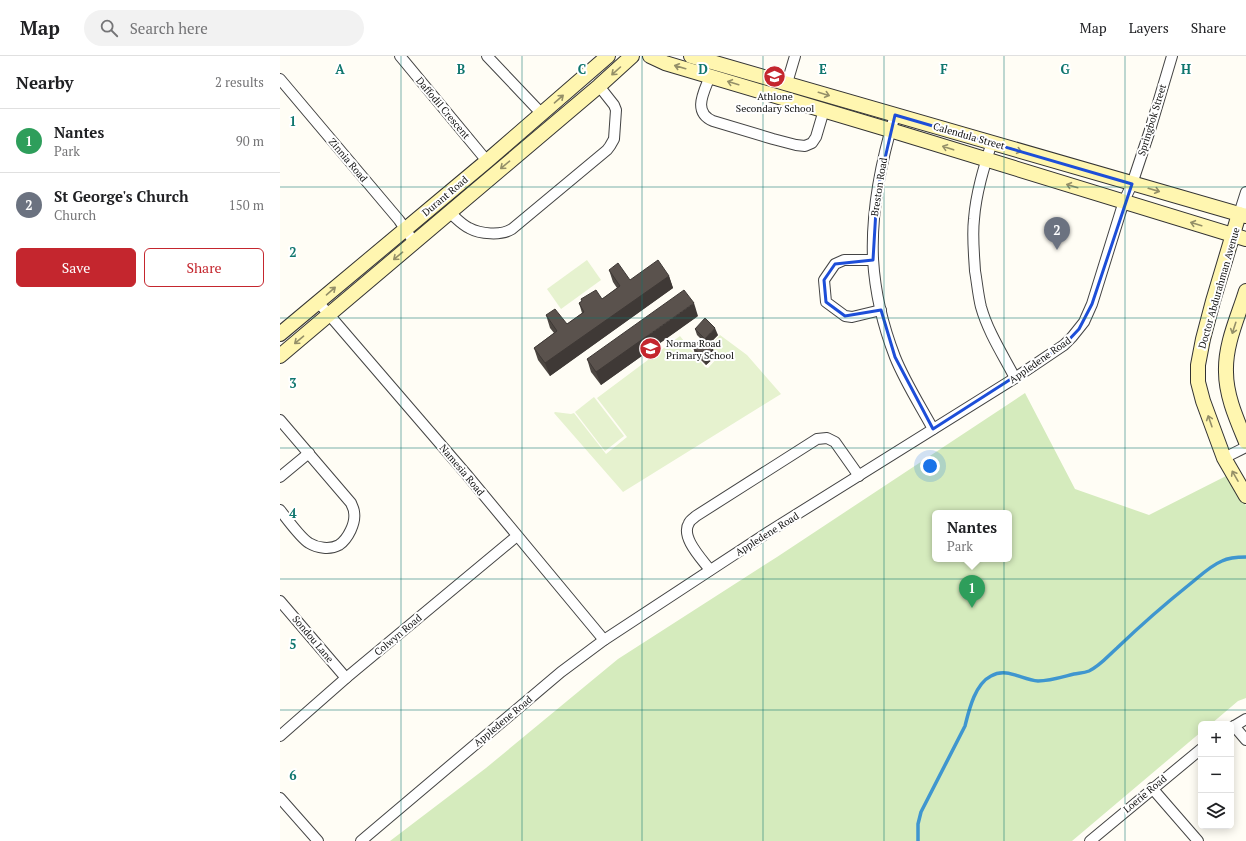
<!DOCTYPE html>
<html lang="en">
<head>
<meta charset="utf-8">
<style>
	body { margin:0; font-family:"PT Serif",serif; background:#f2f2f2; color:#202124 }
	.controls { position:absolute; right:12px; bottom:12px; display:grid; overflow:hidden; border-radius:6px; box-shadow:0 2px 10px #0003 }
	.controls button { width:36px; height:36px; display:grid; place-items:center; padding:0; border:0; border-bottom:1px solid #e0e0e0; background:#fff; color:#202124; font:20px sans-serif }
	.you { position:absolute; left:650px; top:410px; width:14px; height:14px; margin:-10px; border:3px solid #fff; border-radius:50%; background:#1a73e8; box-shadow:0 0 0 6px #1a73e833 }
	.badge { display:grid; place-items:center; width:26px; height:26px; border-radius:50%; background:#c4262e; color:#fff; font-size:13px; font-weight:700 }
	.pin { position:absolute; translate:-50% -33px; filter:drop-shadow(0 1px 2px #0008) }
	.pin::after { content:''; position:absolute; top:21px; width:14px; height:12px; background:inherit; clip-path:polygon(0 0,100% 0,50% 100%) }
	.popup { position:absolute; left:652px; top:454px; width:80px; height:52px; box-sizing:border-box; display:grid; place-content:center; border-radius:6px; background:#fff; filter:drop-shadow(0 1px 3px #0005); font-size:13px; white-space:nowrap; color:#757577 }
	.popup b { font-size:15px; color:#202124 }
	.popup::after { content:''; position:absolute; left:50%; top:100%; margin-left:-8px; border:8px solid transparent; border-top-color:#fff }
	.list { margin:0; padding:0; list-style:none }
	h2 { display:flex; justify-content:space-between; align-items:center; height:52px; margin:0; padding:0 16px; font-size:17px }
	h2 small { font-size:13px; font-weight:400; color:#757577 }
	.list li { display:grid; grid-template-columns:26px 1fr auto; gap:12px; align-items:center; box-sizing:border-box; height:64px; padding:0 16px; border-top:1px solid #e0e0e0 }
	.list b { display:block; font-size:15px; white-space:nowrap }
	.list p { margin:0; font-size:13px; white-space:nowrap; color:#757577 }
	.list em { font-size:13px; font-style:normal; color:#757577 }
	.actions { display:flex; gap:8px; padding:12px 16px }
	.actions a { flex:1; padding:9px 0; border:1px solid #c4262e; border-radius:6px; text-align:center; font-size:14px; color:#c4262e }
	.actions .main { background:#c4262e; color:#fff }
	.icon { flex:none; width:22px; height:22px; fill:none; stroke:currentColor; stroke-width:2; stroke-linecap:round; stroke-linejoin:round }
	.map { position:relative; flex:none; width:966px; height:785px; overflow:hidden }
	header { display:flex; align-items:center; gap:24px; box-sizing:border-box; height:56px; padding:0 20px; background:#fff; border-bottom:1px solid #e0e0e0 }
	header strong { font-size:19px }
	nav { display:flex; gap:22px; margin-inline-start:auto; font-size:14px }
	.search { width:280px; height:36px; background:#f2f2f2; display:flex; align-items:center; gap:10px; box-sizing:border-box; padding:0 14px; border-radius:22px; color:#757577; font-size:15px }
	main { display:flex }
	aside { flex:1; background:#fff }
	.map>svg:first-child { display:block }
</style>
</head>
<body>
<header>
<strong>Map</strong>
<div class="search"><svg class="icon" aria-label="search" viewBox="0 0 24 24"><circle cx="10" cy="10" r="6"/><path d="M15 15l6 6"/></svg>Search here</div>
<nav><a>Map</a><a>Layers</a><a>Share</a></nav>
</header>
<main>
<aside>
<h2>Nearby<small>2 results</small></h2>
<ul class="list">
<li><span class="badge" style="background:#2e9e5b">1</span><div><b>Nantes</b><p>Park</p></div><em>90 m</em></li>
<li><span class="badge" style="background:#6b7280">2</span><div><b>St George's Church</b><p>Church</p></div><em>150 m</em></li>
</ul>
<div class="actions"><a class="main">Save</a><a>Share</a></div>
</aside>
<div class="map">
<svg width="966" height="785" viewBox="0 0 966 785">
	<rect width="100%" height="100%" fill="#fffdf5"/>
	<path fill="#d5ebbd" fill-rule="evenodd" d="M745 337 795 433 869 459 952 417 966 450V642L958 645 931 668H921V676L792 785H110L206 712 338 603 497 501ZM655 457H729V503H655Z"/>
	<g fill="#e6f2cf">
		<path d="M307 204 321 224 281 253 267 233Z"/>
		<path d="M440 279 467 299 501 338 343 436 274 357 275 356 291 358 294 357 326 398 347 381 317 342 400 280 425 311 428 312 439 300 430 290Z"/>
		<path d="M314 341 344 380 325 395 295 356Z"/>
	</g>
	<g fill="none" stroke-linecap="round" stroke-linejoin="round">
		<path stroke="#3f96cf" stroke-width="3.5" d="M638 785V768L641 756 685 670C689 654 695 628 711 620 727 611 742 624 758 625 770 625 782 621 794 618 799 617 804 617 809 615 820 610 828 600 837 592 860 570 885 548 910 528 920 520 930 510 942 505 950 501 958 501 966 501"/>
		<defs>
			<g id="street">
				<path d="M120 0 207 105"/>
				<path d="M207 0 261 57"/>
				<path d="M430 20C424 36 412 56 433 65L493 83 516 89 525 90 532 87 536 81 544 54"/>
				<path d="M0 23 119 164 134 186"/>
				<path d="M507 27 515 0"/>
				<path d="M615 59C601 105 591 154 593 203 595 236 603 270 615 301 625 326 640 349 653 373"/>
				<path d="M712 86C704 111 696 137 694 163 692 180 694 197 695 215 697 226 698 239 701 251 708 276 723 299 735 322"/>
				<path d="M169 156C176 162 182 169 189 172 200 178 221 180 232 173L327 94 330 90 334 83 336 54 334 49 319 30"/>
				<path d="M959 158 966 136"/>
				<path d="M593 204H564L555 208 544 224 546 246 565 260 572 261 601 254"/>
				<path d="M39 247 187 419 324 584"/>
				<path d="M0 364 71 447C72 450 74 453 74 456 76 467 68 483 59 489 50 494 37 492 29 487 22 483 6 462 0 454"/>
				<path d="M944 402 966 391"/>
				<path d="M0 421 29 397"/>
				<path d="M430 514C422 503 400 481 409 467 410 464 414 462 416 460L537 383 547 382 555 386 579 420"/>
				<path d="M0 545 66 622"/>
				<path d="M954 670 966 684"/>
				<path d="M951 672 966 663"/>
				<path d="M0 680 66 622 237 480"/>
				<path d="M872 732 918 785"/>
				<path d="M0 742 38 785"/>
				<path d="M81 785 281 616 324 584 490 475 735 322 784 289 792 281 804 266 812 248 844 145 852 128 870 74 892 0"/>
				<path d="M810 785 921 693"/>
			</g>
			<g id="secondary">
				<path d="M370 0 385 7 610 74 966 183"/>
				<path d="M411 0 966 160"/>
				<path d="M959 158 933 245 923 283 918 309V326L923 345 944 402 966 440"/>
				<path d="M966 235C958 261 945 288 946 316 946 340 957 364 966 386"/>
				<path d="M0 278 207 105 328 0"/>
				<path d="M0 300 319 30 352 0"/>
			</g>
		</defs>
		<use href="#street" stroke="#444" stroke-width="12"/>
		<use href="#secondary" stroke="#333" stroke-width="16"/>
		<use href="#street" stroke="#fff" stroke-width="10"/>
		<use href="#secondary" stroke="#fff6b0" stroke-width="14"/>
	</g>
	<g fill="#4d4742">
		<path d="M329 214 350 224 389 220 393 232 270 320 258 304 254 292 274 277 270 272 266 259 287 268 302 257 299 247 302 245 301 243H322L337 232 333 226Z"/>
		<path d="M418 260 321 329 311 316 307 303Z"/>
		<path d="M415 273 438 279 429 288 436 300 426 309 415 298 413 291 421 283 417 279Z"/>
	</g>
	<g fill="#3f3936">
		<path d="M389 220 393 232 270 320 265 307Z"/>
		<path d="M414 247 418 260 321 329 316 316Z"/>
		<path d="M435 272 438 279 428 289 425 283Z"/>
		<path d="M433 293 436 300 426 309 424 303Z"/>
	</g>
	<g fill="#5a524d" stroke="#3f3936">
		<path d="M378 204 389 220 265 307 254 292 277 275 266 259 275 253 287 268 304 256 299 247 302 245 301 243 316 234 322 243 340 230 329 214 338 207 350 224Z"/>
		<path d="M404 234 414 247 316 316 307 303Z"/>
		<path d="M425 262 435 272 425 283 415 273Z"/>
		<path d="M422 282 433 293 424 303 413 291Z"/>
	</g>
	<defs><path id="oneway-shaft" d="M-6 0H5M1.5-3L5.5 0L1.5 3" fill="none" stroke-width="1.6" stroke-linecap="round" stroke-linejoin="round"/></defs>
	<g stroke="#948f68">
		<use href="#oneway-shaft" transform="translate(400 11) rotate(-164)"/>
		<use href="#oneway-shaft" transform="translate(336 15) rotate(138)"/>
		<use href="#oneway-shaft" transform="translate(453 27) rotate(-163)"/>
		<use href="#oneway-shaft" transform="translate(544 38) rotate(17)"/>
		<use href="#oneway-shaft" transform="translate(279 43) rotate(-41)"/>
		<use href="#oneway-shaft" transform="translate(668 92) rotate(-162)"/>
		<use href="#oneway-shaft" transform="translate(736 94) rotate(17)"/>
		<use href="#oneway-shaft" transform="translate(225 109) rotate(140)"/>
		<use href="#oneway-shaft" transform="translate(792 130) rotate(-163)"/>
		<use href="#oneway-shaft" transform="translate(874 134) rotate(16)"/>
		<use href="#oneway-shaft" transform="translate(916 168) rotate(-163)"/>
		<use href="#oneway-shaft" transform="translate(118 200) rotate(140)"/>
		<use href="#oneway-shaft" transform="translate(51 235) rotate(-41)"/>
		<use href="#oneway-shaft" transform="translate(954 272) rotate(108)"/>
		<use href="#oneway-shaft" transform="translate(19 284) rotate(140)"/>
		<use href="#oneway-shaft" transform="translate(930 365) rotate(-109)"/>
		<use href="#oneway-shaft" transform="translate(955 420) rotate(-120)"/>
	</g>
	<path fill="none" stroke="#1d4ed8" stroke-width="3" stroke-linejoin="round" d="M615 59 852 128 812 248 799 273 784 289 653 373 615 301 601 254 565 260 546 246 544 224 555 208 593 204 597 137Z"/>
	<path fill="none" stroke="#0f766e" stroke-width="1" stroke-opacity="0.55" d="M121 0V785M242 0V785M362 0V785M483 0V785M604 0V785M724 0V785M845 0V785M0 131H966M0 262H966M0 392H966M0 523H966M0 654H966"/>
	<defs>
		<symbol id="school-disc" viewBox="-11 -11 22 22"><circle r="9.5" fill="#c4262e" stroke="#fff"/><path d="M0-5L7-2L0 1L-7-2ZM-4 1L0 2.5L4 1V4Q0 6-4 4Z" fill="#fff"/></symbol>
	</defs>
	<g fill-rule="evenodd">
		<use href="#school-disc" x="482" y="8" width="25" height="25"/>
		<use href="#school-disc" x="358" y="280" width="25" height="25"/>
	</g>
	<g text-anchor="middle" dominant-baseline="central" stroke-width="4" stroke-linejoin="round" paint-order="stroke">
		<g font-size="10" fill="#111" stroke="#fff">
			<text x="495" y="40">Athlone<tspan x="495" dy="12">Secondary School</tspan></text>
			<text x="386" y="287" text-anchor="start">Norma Road<tspan x="386" dy="12">Primary School</tspan></text>
		</g>
		<g font-size="10" fill="#111" stroke="#fff">
			<text transform="translate(163 52) rotate(50)">Daffodil Crescent</text>
			<text transform="translate(872 64) rotate(-73)">Springbok Street</text>
			<text transform="translate(689 80) rotate(16)">Calendula Street</text>
			<text transform="translate(68 104) rotate(50)">Zinnia Road</text>
			<text transform="translate(599 131) rotate(-81)">Breston Road</text>
			<text transform="translate(165 140) rotate(-40)">Durant Road</text>
			<text transform="translate(939 232) rotate(-74)">Doctor Abdurahman Avenue</text>
			<text transform="translate(760 304) rotate(-35)">Appledene Road</text>
			<text transform="translate(182 414) rotate(50)">Namesia Road</text>
			<text transform="translate(487 478) rotate(-32)">Appledene Road</text>
			<text transform="translate(118 579) rotate(-40)">Colwyn Road</text>
			<text transform="translate(33 583) rotate(50)">Sondou Lane</text>
			<text transform="translate(223 665) rotate(-40)">Appledene Road</text>
			<text transform="translate(865 738) rotate(-40)">Loerie Road</text>
		</g>
	</g>
	<g font-size="13" text-anchor="middle" font-weight="bold" fill="#0f766e" stroke="#fff" stroke-width="4" stroke-linejoin="round" paint-order="stroke">
		<text x="60" y="18">A</text>
		<text x="181" y="18">B</text>
		<text x="302" y="18">C</text>
		<text x="423" y="18">D</text>
		<text x="543" y="18">E</text>
		<text x="664" y="18">F</text>
		<text x="785" y="18">G</text>
		<text x="906" y="18">H</text>
		<text x="13" y="70">1</text>
		<text x="13" y="201">2</text>
		<text x="13" y="332">3</text>
		<text x="13" y="462">4</text>
		<text x="13" y="593">5</text>
		<text x="13" y="724">6</text>
	</g>
</svg>
<div class="controls">
<button>+</button>
<button>−</button>
<button><svg class="icon" aria-label="layers" viewBox="0 0 24 24"><path d="M12 4l9 5-9 5-9-5zM3 14l9 5 9-5"/></svg></button>
</div>
<div class="you"></div>
<div class="pin badge" style="left:692px;top:552px;background:#2e9e5b">1</div>
<div class="popup"><b>Nantes</b>Park</div>
<div class="pin badge" style="left:777px;top:194px;background:#6b7280">2</div>
</div>
</main>
</body>
</html>
